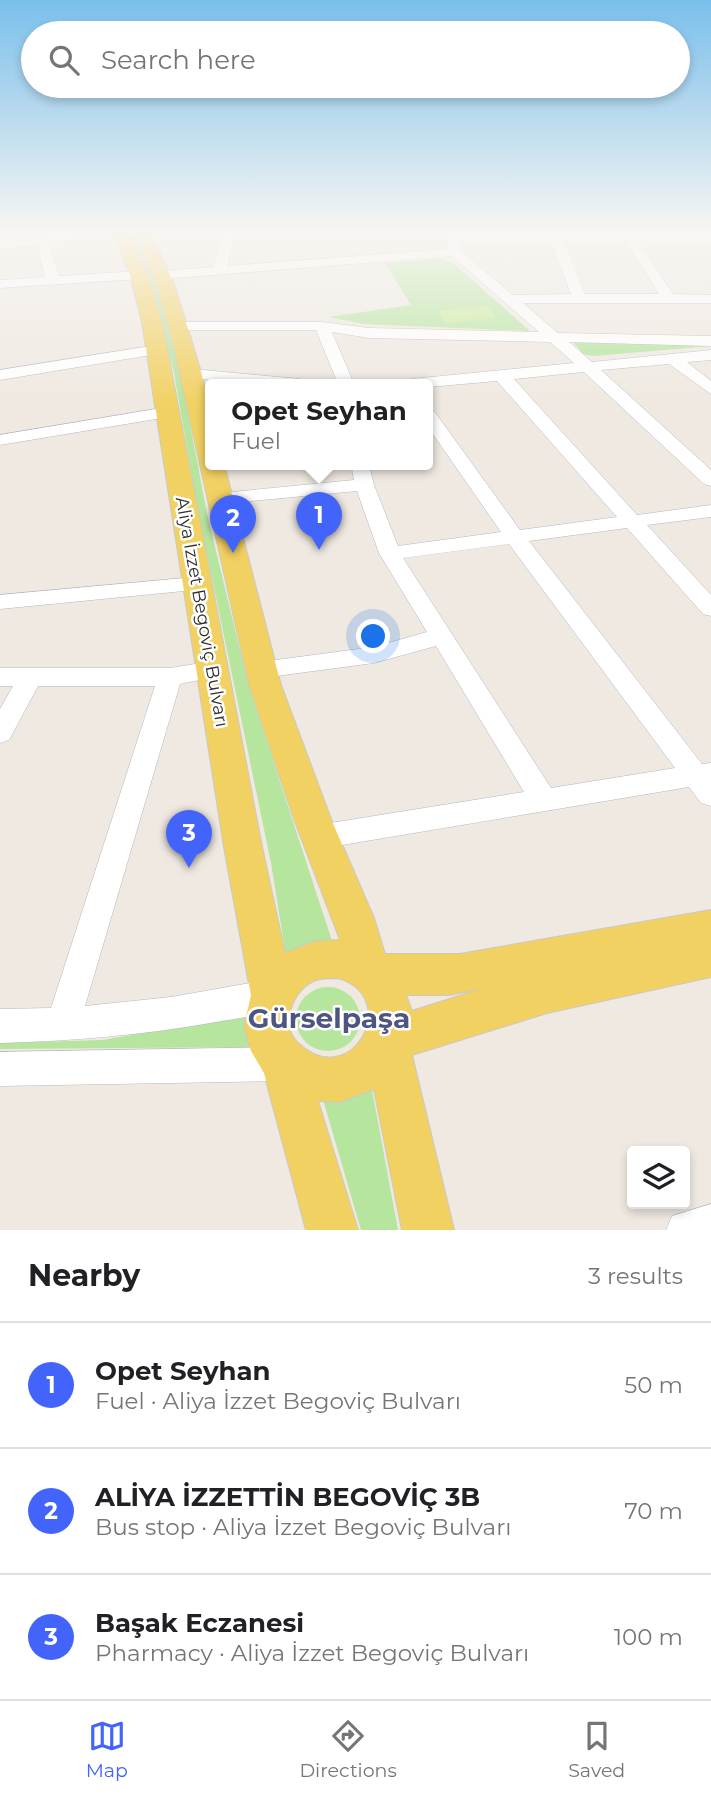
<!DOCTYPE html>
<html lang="en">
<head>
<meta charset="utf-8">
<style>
	body { margin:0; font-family:Montserrat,sans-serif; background:#f6f6f6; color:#202124 }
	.controls { position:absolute; right:21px; bottom:21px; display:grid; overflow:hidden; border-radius:7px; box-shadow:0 4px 10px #0003 }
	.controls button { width:63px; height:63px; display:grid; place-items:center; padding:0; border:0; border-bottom:2px solid #e0e0e0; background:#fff; color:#202124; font:35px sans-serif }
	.you { position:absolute; left:374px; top:637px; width:24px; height:24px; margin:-18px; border:5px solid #fff; border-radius:50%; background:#1a73e8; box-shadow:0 0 0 10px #1a73e833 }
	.badge { display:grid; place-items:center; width:46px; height:46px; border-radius:50%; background:#4264fb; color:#fff; font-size:23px; font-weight:700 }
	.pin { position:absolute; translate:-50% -58px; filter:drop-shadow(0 2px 4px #0008) }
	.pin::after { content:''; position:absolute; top:37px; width:24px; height:21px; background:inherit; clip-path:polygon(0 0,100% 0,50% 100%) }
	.popup { position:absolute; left:205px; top:379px; width:228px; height:91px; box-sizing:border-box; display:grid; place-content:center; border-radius:7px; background:#fff; filter:drop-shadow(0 2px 5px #0005); font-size:23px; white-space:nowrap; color:#757577 }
	.popup b { font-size:26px; color:#202124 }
	.popup::after { content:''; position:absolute; left:50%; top:100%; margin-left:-14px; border:14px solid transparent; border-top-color:#fff }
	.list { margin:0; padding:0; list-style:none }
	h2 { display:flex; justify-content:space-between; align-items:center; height:91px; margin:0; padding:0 28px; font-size:30px }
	h2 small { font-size:23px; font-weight:400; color:#757577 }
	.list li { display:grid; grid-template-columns:46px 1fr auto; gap:21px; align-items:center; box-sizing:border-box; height:126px; padding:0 28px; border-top:2px solid #e0e0e0 }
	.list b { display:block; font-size:26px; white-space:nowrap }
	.list p { margin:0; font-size:23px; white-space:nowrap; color:#757577 }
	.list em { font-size:23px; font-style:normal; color:#757577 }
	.icon { flex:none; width:38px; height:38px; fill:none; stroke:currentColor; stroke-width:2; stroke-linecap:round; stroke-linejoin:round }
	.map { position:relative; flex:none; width:711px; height:1230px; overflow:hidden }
	.search { position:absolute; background:#fff; box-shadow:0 4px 10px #0003; left:21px; right:21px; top:21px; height:77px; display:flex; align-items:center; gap:18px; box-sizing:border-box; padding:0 24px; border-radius:38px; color:#757577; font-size:26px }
	.sheet { height:469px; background:#fff }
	nav { display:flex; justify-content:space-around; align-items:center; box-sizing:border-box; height:98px; border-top:2px solid #e0e0e0; background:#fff; font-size:19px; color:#757577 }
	nav a { display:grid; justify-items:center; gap:4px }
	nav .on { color:#4264fb }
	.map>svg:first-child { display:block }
</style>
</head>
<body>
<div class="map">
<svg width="711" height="1230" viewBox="0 0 711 1230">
	<rect width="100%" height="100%" fill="#efe9e1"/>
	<g fill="#b6e59e">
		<path d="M129 232H135L138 238 157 290 180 372 207 514 249 687 334 947 286 956 271 863 199 515 174 373 151 291Z"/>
		<path d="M439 259 453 263 530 331 363 324 329 317 411 305 385 263Z"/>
		<path d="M573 342 711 346 594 356 583 354Z"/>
		<circle cx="328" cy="1019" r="32"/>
		<path d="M244 1015 251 1047 0 1049V1043L103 1040Z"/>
		<path d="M370 1079 398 1230H361L322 1096Z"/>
	</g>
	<path fill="#c9ec9a" d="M487 306 496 318 446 323 438 311Z"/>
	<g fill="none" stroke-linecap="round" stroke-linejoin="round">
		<defs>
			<g id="minor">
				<path d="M76 232H118L49 243 59 276 139 271 146 275 139 279 0 288V280L45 277 37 245 0 249V241Z"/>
				<path d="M224 232H236L227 266 448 249 447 232 711 234V242H639L673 294 711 295V303H523L558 333 711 336V346L569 342 592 362 711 350V360L687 362 711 381V394L669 364 601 370 711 470V486L704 484 584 372 514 379 637 515 711 505V517L647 525 711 595V616L703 614 627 528 529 541 702 764 711 763V806L701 803 689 787 318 849 308 845 304 837 308 829 318 825 524 792 436 646 374 663 261 678 252 676 249 670 252 664 261 662 374 647 427 632 379 553 357 491 219 504 212 502 209 498 212 494 354 480 351 464H369L374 485 398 546 501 532 428 427V410L434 411 520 530 617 517 497 381 428 387V384H403L411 379 574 363 550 342 369 338 332 332 354 384H338L316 330H180L173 326 180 322H322L369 328 539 332 452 256 163 279 156 275 163 271 213 267ZM460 242H551L571 294 513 295 461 251ZM564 242H626L659 294H585ZM509 544 675 768 551 788 403 558Z"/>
				<path d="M157 345 163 347V353L0 380V370Z"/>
				<path d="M192 369 300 379 308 384H244L186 377V371Z"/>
				<path d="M168 407 177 412 174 416 0 445V435Z"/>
				<path d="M196 577 204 579 207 584 204 589 0 609V595Z"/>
				<path d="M214 661 223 663 226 669 223 675 180 684 85 1006 171 997 273 979 285 984 289 995 285 1006C263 1015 239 1018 216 1022 144 1035 72 1041 0 1043V1009L51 1008 155 686H38L9 740 0 743V709L13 686H0V668H170Z"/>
				<path d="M284 1047 296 1052 301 1064 296 1076 284 1081 0 1086V1052Z"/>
				<path d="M711 1204V1230H666L672 1216Z"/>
			</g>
			<path id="major" d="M113 232H129L148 275 162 322 262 847 285 953 316 941 340 940 294 819 249 685 173 343 157 287 135 232H151L175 287 201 372 210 409V464H224L281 685 331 819 374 918 385 954H460L711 910V977L547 1013 412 1055 454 1230H402L374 1089 340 1102 318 1101 358 1230H306L264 1073 251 1051 244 1026 251 995 224 847 142 322 130 275ZM338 978C404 997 351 1095 297 1042 279 1025 293 988 316 980 323 978 331 978 338 978ZM484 988 412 1011 406 995H449Z"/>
		</defs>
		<use href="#minor" stroke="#b4b7c1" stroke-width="1"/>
		<use href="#major" stroke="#c9c9c9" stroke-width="2"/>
		<use href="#minor" fill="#fff" fill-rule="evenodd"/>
		<use href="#major" fill="#f2d163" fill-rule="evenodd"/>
	</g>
	<linearGradient id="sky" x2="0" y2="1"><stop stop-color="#7abfeb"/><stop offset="0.57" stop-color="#f8f5f2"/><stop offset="1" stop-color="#f8f5f2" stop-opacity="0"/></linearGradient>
	<rect width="711" height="405" fill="url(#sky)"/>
	<g text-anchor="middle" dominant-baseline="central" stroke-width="5" stroke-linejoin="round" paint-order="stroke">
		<g font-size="18" fill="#2e2e2e" stroke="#fff">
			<text transform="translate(202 612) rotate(80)">Aliya İzzet Begoviç Bulvarı</text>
		</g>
		<g font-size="28" font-weight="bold" fill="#4d5680" stroke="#fff">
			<text x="329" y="1018">Gürselpaşa</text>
		</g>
	</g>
</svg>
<div class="controls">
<button><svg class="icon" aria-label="layers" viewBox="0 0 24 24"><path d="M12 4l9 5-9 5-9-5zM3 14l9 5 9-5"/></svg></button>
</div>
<div class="you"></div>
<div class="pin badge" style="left:319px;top:550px">1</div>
<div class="popup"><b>Opet Seyhan</b>Fuel</div>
<div class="pin badge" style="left:233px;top:553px">2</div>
<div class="pin badge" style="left:189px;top:868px">3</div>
<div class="search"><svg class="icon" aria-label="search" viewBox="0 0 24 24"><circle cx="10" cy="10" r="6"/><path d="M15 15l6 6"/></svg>Search here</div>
</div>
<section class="sheet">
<h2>Nearby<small>3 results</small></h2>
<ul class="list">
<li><span class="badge">1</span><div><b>Opet Seyhan</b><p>Fuel · Aliya İzzet Begoviç Bulvarı</p></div><em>50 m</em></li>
<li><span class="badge">2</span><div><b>ALİYA İZZETTİN BEGOVİÇ 3B</b><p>Bus stop · Aliya İzzet Begoviç Bulvarı</p></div><em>70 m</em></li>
<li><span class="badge">3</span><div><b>Başak Eczanesi</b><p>Pharmacy · Aliya İzzet Begoviç Bulvarı</p></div><em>100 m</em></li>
</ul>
</section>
<nav>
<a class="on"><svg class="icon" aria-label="map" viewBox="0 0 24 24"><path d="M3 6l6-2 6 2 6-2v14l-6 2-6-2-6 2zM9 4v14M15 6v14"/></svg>Map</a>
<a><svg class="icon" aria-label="directions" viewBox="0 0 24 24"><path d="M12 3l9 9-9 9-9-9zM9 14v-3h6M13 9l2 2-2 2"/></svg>Directions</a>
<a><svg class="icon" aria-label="saved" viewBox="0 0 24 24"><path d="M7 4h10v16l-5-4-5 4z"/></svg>Saved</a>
</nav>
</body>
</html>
